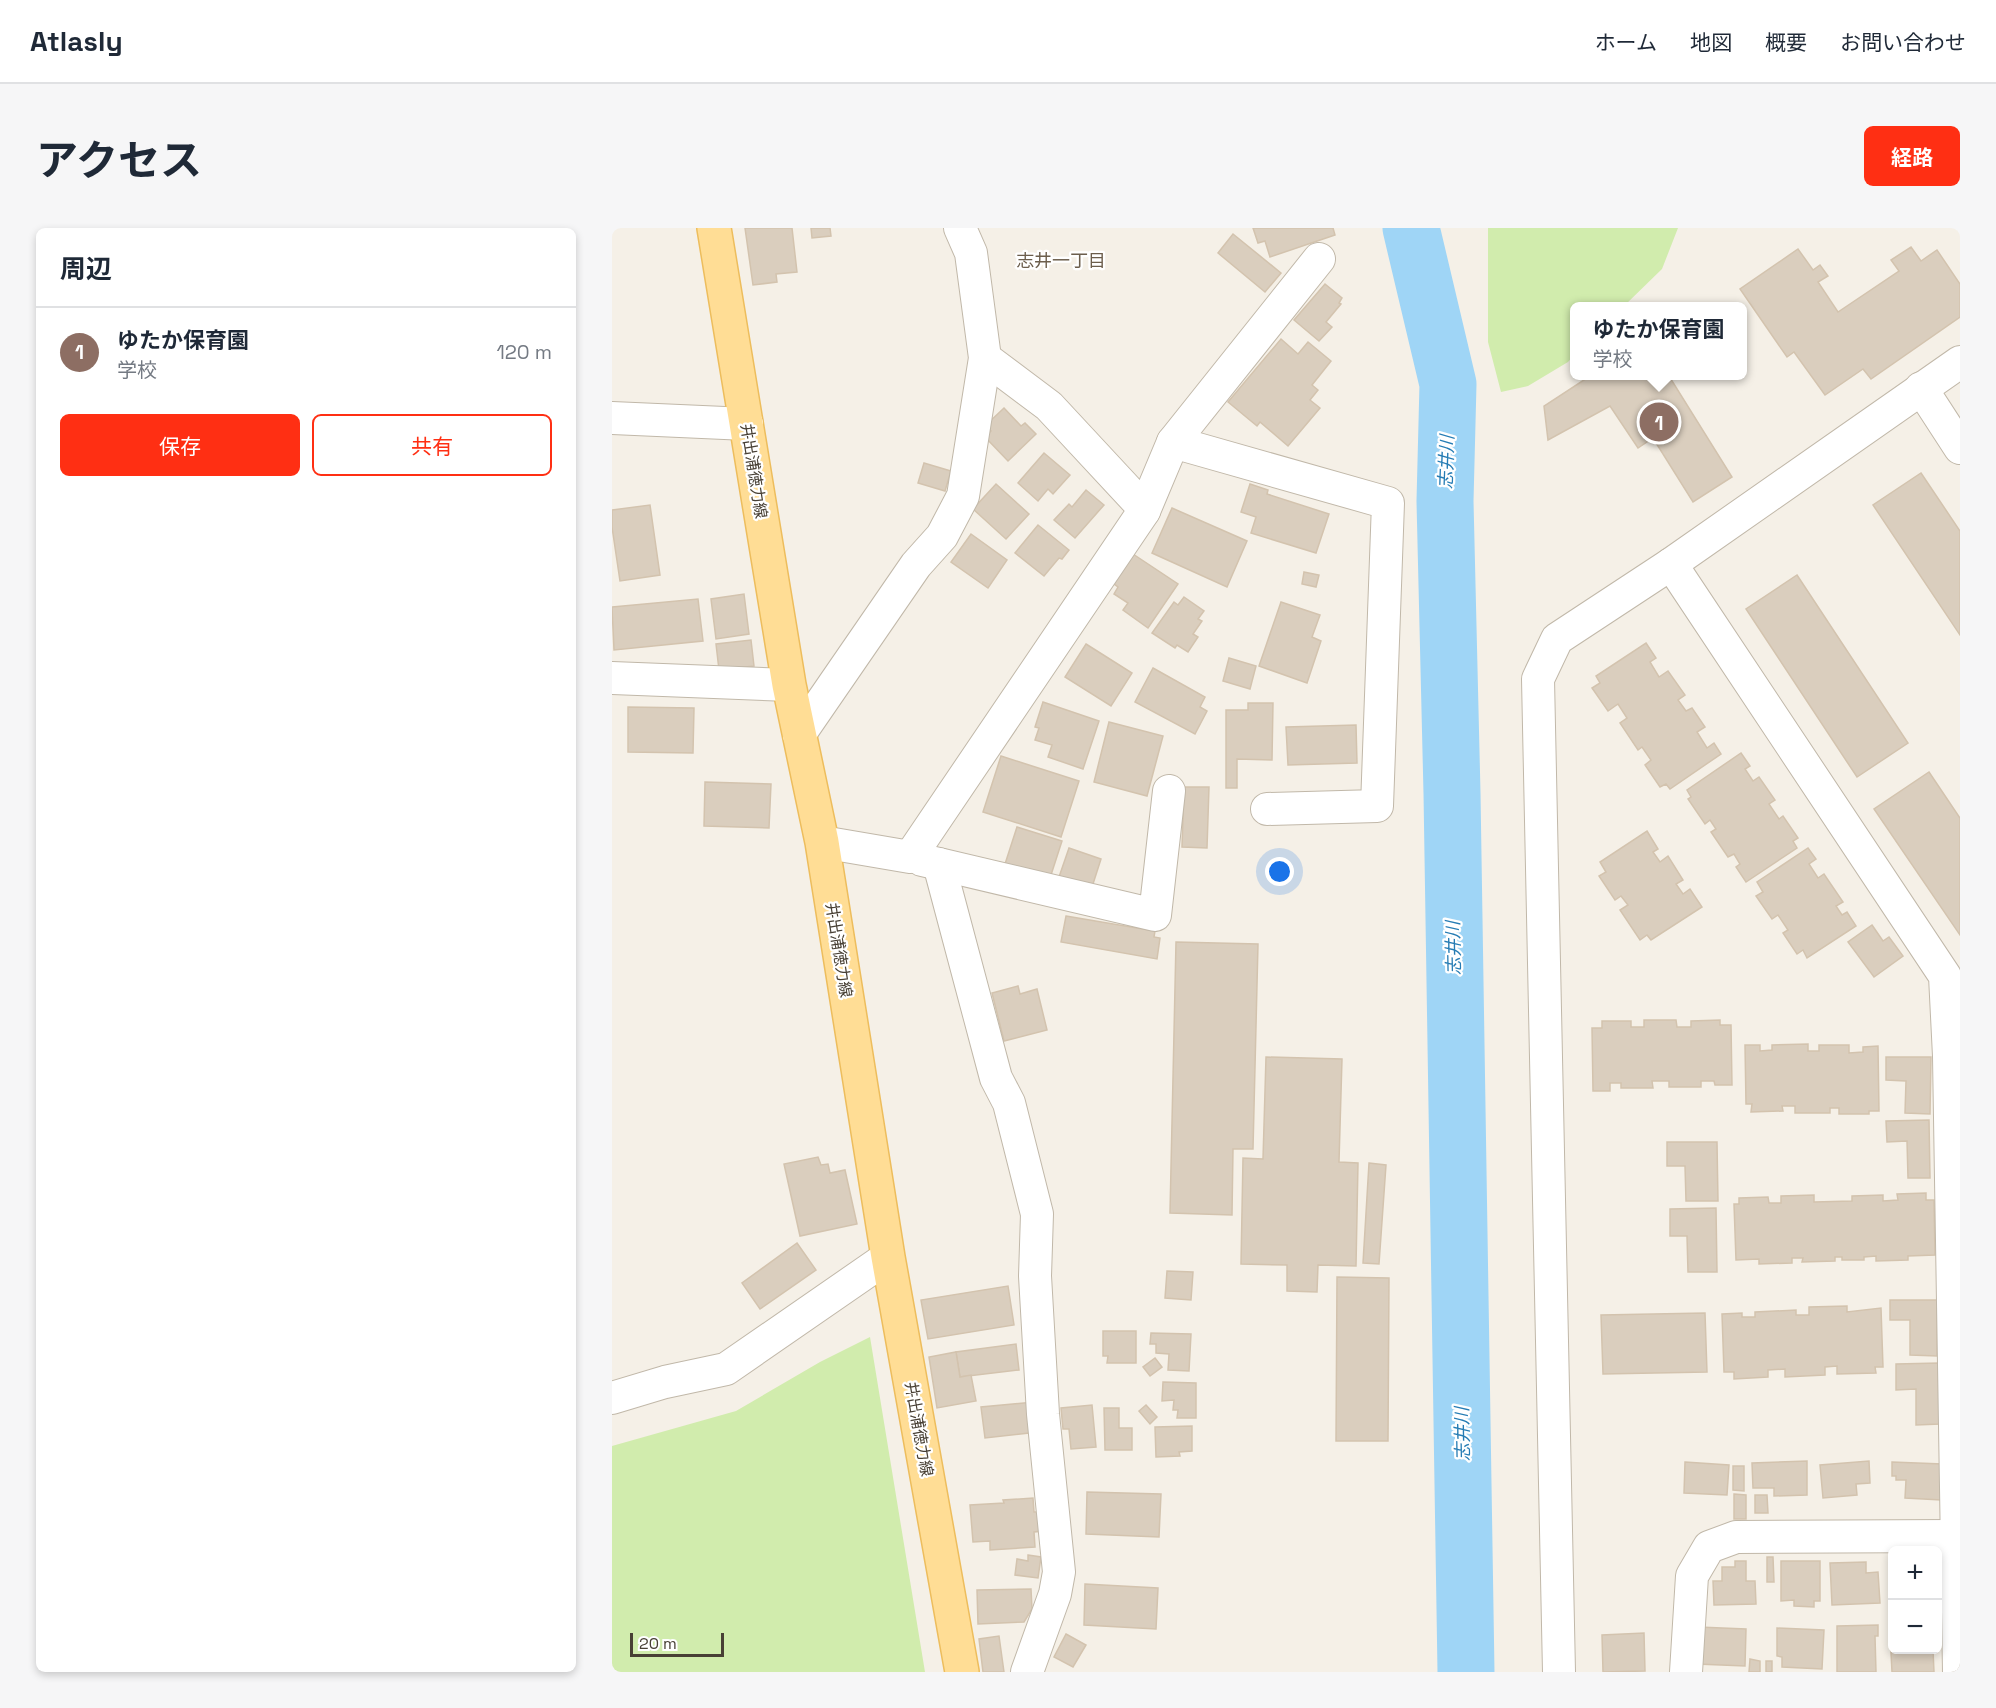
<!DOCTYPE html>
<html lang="ja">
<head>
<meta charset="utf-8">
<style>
	body { margin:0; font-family:"Space Grotesk","Noto Sans JP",sans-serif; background:#f6f6f7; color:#1f2937 }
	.controls { position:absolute; right:18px; bottom:18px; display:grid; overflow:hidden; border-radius:9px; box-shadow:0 3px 9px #0003 }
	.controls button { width:54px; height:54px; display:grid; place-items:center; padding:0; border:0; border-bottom:2px solid #e0e1e3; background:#fff; color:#1f2937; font:30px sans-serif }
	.scale { position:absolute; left:18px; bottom:15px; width:94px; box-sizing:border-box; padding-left:6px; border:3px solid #484035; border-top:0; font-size:16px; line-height:21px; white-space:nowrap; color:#484035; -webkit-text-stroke:4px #fff; paint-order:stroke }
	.you { position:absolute; left:668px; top:644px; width:21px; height:21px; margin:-15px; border:4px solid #fff; border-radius:50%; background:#1a73e8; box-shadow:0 0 0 9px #1a73e833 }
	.badge { display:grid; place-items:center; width:39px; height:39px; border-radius:50%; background:#ff2f13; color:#fff; font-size:20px; font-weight:700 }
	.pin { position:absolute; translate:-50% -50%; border:3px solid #fff; box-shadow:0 2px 6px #0006 }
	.popup { position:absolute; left:958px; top:74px; width:177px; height:78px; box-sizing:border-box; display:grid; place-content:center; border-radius:9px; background:#fff; filter:drop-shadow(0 2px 4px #0005); font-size:20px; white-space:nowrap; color:#747a83 }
	.popup b { font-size:22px; color:#1f2937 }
	.popup::after { content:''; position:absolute; left:50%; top:100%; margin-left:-12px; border:12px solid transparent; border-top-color:#fff }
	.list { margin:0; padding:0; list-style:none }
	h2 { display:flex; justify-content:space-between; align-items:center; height:78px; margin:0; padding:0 24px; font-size:26px }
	h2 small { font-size:20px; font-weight:400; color:#747a83 }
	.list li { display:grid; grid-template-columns:39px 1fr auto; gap:18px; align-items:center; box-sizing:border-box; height:90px; padding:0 24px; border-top:2px solid #e0e1e3 }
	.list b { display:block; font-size:22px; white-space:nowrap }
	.list p { margin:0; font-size:20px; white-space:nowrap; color:#747a83 }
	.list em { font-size:20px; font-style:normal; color:#747a83 }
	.actions { display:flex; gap:12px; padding:18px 24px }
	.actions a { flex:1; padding:14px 0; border:2px solid #ff2f13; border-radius:9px; text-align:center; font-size:21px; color:#ff2f13 }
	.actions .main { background:#ff2f13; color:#fff }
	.map { position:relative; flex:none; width:1348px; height:1444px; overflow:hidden; border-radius:9px }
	header { display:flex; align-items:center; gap:36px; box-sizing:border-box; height:84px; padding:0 30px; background:#fff; border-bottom:2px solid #e0e1e3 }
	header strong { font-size:28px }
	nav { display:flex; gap:33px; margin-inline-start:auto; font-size:21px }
	.intro { display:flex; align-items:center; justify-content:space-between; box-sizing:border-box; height:144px; padding:0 36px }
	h1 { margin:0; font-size:42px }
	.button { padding:15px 27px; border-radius:9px; background:#ff2f13; color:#fff; font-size:21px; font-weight:700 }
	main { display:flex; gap:36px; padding:0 36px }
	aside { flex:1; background:#fff; border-radius:9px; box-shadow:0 3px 9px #0003 }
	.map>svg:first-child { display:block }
</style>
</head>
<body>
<header>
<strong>Atlasly</strong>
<nav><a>ホーム</a><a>地図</a><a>概要</a><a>お問い合わせ</a></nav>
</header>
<div class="intro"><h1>アクセス</h1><a class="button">経路</a></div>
<main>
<aside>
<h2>周辺<small></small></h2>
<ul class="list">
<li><span class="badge" style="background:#8d6e63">1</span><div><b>ゆたか保育園</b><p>学校</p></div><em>120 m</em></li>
</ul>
<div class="actions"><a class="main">保存</a><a>共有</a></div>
</aside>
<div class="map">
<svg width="1348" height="1444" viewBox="0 0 1348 1444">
	<rect width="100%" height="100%" fill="#f5f0e7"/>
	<g fill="#d1ecad">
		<path d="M876 0H1066L1050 41 1012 78 963 79V126L956 134 916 158 889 164 876 114Z"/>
		<path d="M258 1109 313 1444H0V1218L124 1183 208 1134Z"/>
	</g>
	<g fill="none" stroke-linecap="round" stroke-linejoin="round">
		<path stroke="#9fd5f6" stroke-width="57" d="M799 0 836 156 833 273 840 565 854 1444"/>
	</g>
	<g fill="#dacebe" stroke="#d3c3ae" stroke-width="1.5">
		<path d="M133 0H180L185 44 164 46 165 54 141 57Z"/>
		<path d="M199 0H218L219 8 200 10Z"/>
		<path d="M641 0H721L723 7 658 29 653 13 646 15Z"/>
		<path d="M621 6 669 45 653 64 606 25Z"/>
		<path d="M1299 19 1309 33 1325 22 1348 56V89L1259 151 1251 141 1213 167 1182 124 1175 129 1128 61 1186 21 1201 42 1208 37 1216 48 1206 54 1226 84 1287 43 1279 32Z"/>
		<path d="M713 56 730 70 727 75 729 76 714 94 720 99 707 113 682 92Z"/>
		<path d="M669 111 686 126 696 114 719 133 700 157 706 162 698 172 708 180 676 218 648 194 645 198 616 174Z"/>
		<path d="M978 148H1057L1120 249 1081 274 1041 210 1026 220 998 178 936 212 932 178Z"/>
		<path d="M392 180 409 198 413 195 424 206 396 233 373 209 379 203 374 197Z"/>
		<path d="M432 225 458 247 441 266 436 261 426 273 406 255Z"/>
		<path d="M312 235 339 243 333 263 306 255Z"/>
		<path d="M1309 245 1348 303V407L1261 277Z"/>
		<path d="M384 256 417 286 394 311 361 281Z"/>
		<path d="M638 256 656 262 655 266 717 286 704 325 639 305 644 289 629 284Z"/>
		<path d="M474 262 492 277 463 310 442 292 457 276 460 279Z"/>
		<path d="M38 277 48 347 8 353 0 299V282Z"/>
		<path d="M560 280 635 313 615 359 540 325Z"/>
		<path d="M426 297 457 322 450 331 447 330 432 348 403 325Z"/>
		<path d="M359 306 395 332 376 360 339 334Z"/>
		<path d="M521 326 566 356 536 400 511 382 516 375 502 366 506 359 502 356Z"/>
		<path d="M692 344 707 347 704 359 690 356Z"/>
		<path d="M1185 347 1296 515 1245 549 1134 381Z"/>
		<path d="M132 366 137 406 104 411 99 371Z"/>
		<path d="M572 369 592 383 586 391 590 393 581 406 586 409 576 424 565 417 563 420 540 405 562 374 566 377Z"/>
		<path d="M86 371 91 413 2 422 0 379Z"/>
		<path d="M669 374 708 387 700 409 709 413 695 455 647 438Z"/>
		<path d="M139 412 142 438 107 442 104 416Z"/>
		<path d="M1034 415 1044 430 1038 434 1047 449 1056 443 1073 467 1066 472 1074 483 1080 480 1093 499 1085 504 1095 520 1102 515 1109 526 1058 561 1054 556 1048 559 1033 537 1039 532 1030 519 1026 522 1008 495 1015 490 1006 476 996 483 980 460 988 455 984 448Z"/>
		<path d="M474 416 520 445 499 478 453 449Z"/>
		<path d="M617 430 644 438 638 461 611 453Z"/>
		<path d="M541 440 593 469 588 479 595 483 583 506 523 474Z"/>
		<path d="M431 474 487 493 471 541 436 529 440 517 423 512 427 500 423 499Z"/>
		<path d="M636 475H661L660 532 625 531V560H614V482H636Z"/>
		<path d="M16 479 82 480 81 525 16 524Z"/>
		<path d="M497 494 551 508 535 568 482 554Z"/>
		<path d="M744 497 745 535 676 537 674 499Z"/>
		<path d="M1129 525 1138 538 1133 541 1141 553 1147 549 1163 572 1157 576 1167 591 1171 588 1186 610 1181 613 1185 620 1134 654 1124 639 1128 636 1122 626 1116 629 1099 604 1104 601 1098 592 1093 596 1076 571 1079 569 1075 562Z"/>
		<path d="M389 528 467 553 449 609 371 584Z"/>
		<path d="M1317 544 1348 590V707L1262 581Z"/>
		<path d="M93 554 159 556 157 600 92 598Z"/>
		<path d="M572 559H597L595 620 570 619Z"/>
		<path d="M405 599 450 613 438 650 393 636Z"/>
		<path d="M1035 603 1046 621 1041 624 1048 634 1056 628 1071 652 1064 656 1071 666 1078 661 1090 679 1039 712 1035 707 1028 712 1008 682 1016 677 1009 668 1003 672 987 648 994 644 988 634Z"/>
		<path d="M457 620 489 631 480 659 447 649Z"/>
		<path d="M1196 620 1204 631 1197 636 1206 650 1212 646 1231 674 1224 678 1230 687 1235 684 1244 698 1195 730 1191 722 1185 726 1171 705 1176 702 1166 687 1160 691 1144 668 1151 664 1145 654Z"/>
		<path d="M454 688 543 703 542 709 548 710 545 731 449 714Z"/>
		<path d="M1260 697 1271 713 1277 709 1291 728 1262 749 1236 714Z"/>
		<path d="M564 714 646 716 641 921H621L620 987 558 985Z"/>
		<path d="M406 758 408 766 425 761 435 802 392 813 380 765Z"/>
		<path d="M1032 792H1064L1065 799H1079V793L1108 792V797H1119L1120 857H1103L1102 853H1089V859H1057V853H1040L1041 860H1009V855H998V863H981L980 800H990V793H1019V799H1032Z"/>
		<path d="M1196 816V823H1207V817H1237V825L1251 824V819L1266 818 1267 883H1257V886H1227V880H1218V885H1183V878H1170L1171 883 1139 884 1140 876H1134L1133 817H1148V823L1160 822V817Z"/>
		<path d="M654 829 730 831 727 934 746 935 744 1038 706 1037 705 1064 675 1063V1037L629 1036 631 930 651 931Z"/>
		<path d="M1274 829H1319L1318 886 1293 885 1294 853 1274 852Z"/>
		<path d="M1317 892 1318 950H1296L1295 913 1275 914 1274 893Z"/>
		<path d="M1055 914H1105L1106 973H1074L1073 938H1055Z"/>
		<path d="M206 929 209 937 216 936 218 945 233 942 245 996 188 1008 172 936Z"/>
		<path d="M757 935 774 937 767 1036 751 1035Z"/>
		<path d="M1314 965V972H1322L1323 1027 1296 1028V1032L1264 1033V1028L1252 1029V1032H1230V1029H1223V1033L1190 1034 1191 1030H1180V1035L1147 1036V1031L1124 1032 1122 976H1127V970L1156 969 1157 975H1169V968L1202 967V974L1240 973V968L1271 967V973L1286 972 1285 966Z"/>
		<path d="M1104 980 1105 1044H1076L1075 1008H1058V981Z"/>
		<path d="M185 1015 204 1042 148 1081 130 1055Z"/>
		<path d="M555 1043 581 1044 579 1072 553 1070Z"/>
		<path d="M725 1049 777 1050 776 1213H724Z"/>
		<path d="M396 1058 402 1097 316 1111 309 1072Z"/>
		<path d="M1278 1072H1325V1128L1298 1127V1092H1278Z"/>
		<path d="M1235 1078V1084L1269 1080 1271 1139H1263L1264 1145 1225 1146V1138L1213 1139V1147L1173 1149V1141L1156 1142V1149L1122 1151V1144H1112L1110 1086 1130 1085V1089H1143V1084L1184 1082V1087H1197V1079Z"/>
		<path d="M1093 1085 1095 1144 991 1146 989 1087Z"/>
		<path d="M491 1103H524V1135H495L496 1128H491Z"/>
		<path d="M539 1105 579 1106 577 1143 556 1142 557 1126 544 1125V1116H538Z"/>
		<path d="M404 1116 407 1142 348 1149 344 1124Z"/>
		<path d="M344 1124 348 1149 359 1147 364 1173 325 1180 317 1129Z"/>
		<path d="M543 1130 550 1139 538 1148 531 1139Z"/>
		<path d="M1327 1135 1328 1196 1304 1197V1161L1284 1162V1136Z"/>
		<path d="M551 1154 584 1155V1190H565L566 1182H561L562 1172 550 1173Z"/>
		<path d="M422 1174 426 1204 373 1210 369 1179Z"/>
		<path d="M480 1177 484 1219 459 1221 457 1201H451L449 1180Z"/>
		<path d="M534 1177 545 1189 538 1196 527 1183Z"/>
		<path d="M492 1180H507V1200H520V1222H493Z"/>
		<path d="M580 1198V1223L567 1224 568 1228 544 1229 543 1199Z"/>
		<path d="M1195 1233V1267L1162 1268V1260H1141L1140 1235Z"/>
		<path d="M1257 1233 1258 1255 1244 1256 1245 1267 1211 1270 1208 1237Z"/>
		<path d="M1073 1234 1117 1237 1115 1267 1072 1265Z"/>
		<path d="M1280 1234 1330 1236 1329 1272 1293 1270 1294 1252H1284V1248H1280Z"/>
		<path d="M1121 1238H1132V1263L1121 1262Z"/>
		<path d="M475 1264 549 1266 547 1309 474 1306Z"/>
		<path d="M1122 1266 1134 1267V1291H1122Z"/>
		<path d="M1143 1267H1155L1156 1285H1143Z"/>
		<path d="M421 1270 422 1284H430L432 1303 422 1304 423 1319 378 1322V1313L361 1314 358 1277 392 1275 391 1272Z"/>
		<path d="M416 1327 429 1329 426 1350 403 1347 405 1331 416 1333Z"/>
		<path d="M1155 1329H1161L1162 1354H1155Z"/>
		<path d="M1123 1333H1134V1353H1143L1144 1376 1102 1377 1101 1353H1110V1339H1123Z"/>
		<path d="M1169 1333H1208V1373H1202V1379L1182 1378V1372L1169 1373Z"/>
		<path d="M1254 1334V1345L1266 1344 1268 1375 1220 1377 1218 1335Z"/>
		<path d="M473 1356 546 1360 544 1401 472 1397Z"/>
		<path d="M419 1361 420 1381 412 1394 366 1396 365 1362Z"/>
		<path d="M1266 1397V1408H1263L1264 1444H1225V1398Z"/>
		<path d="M1086 1399 1134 1401 1133 1438 1085 1436Z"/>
		<path d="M1165 1400 1212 1402 1210 1441 1170 1439V1429L1165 1428Z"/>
		<path d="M1032 1405 1033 1443 991 1444 990 1407Z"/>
		<path d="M1278 1405H1280V1422H1321L1322 1444H1280Z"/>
		<path d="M454 1406 474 1417 461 1439 442 1429Z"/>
		<path d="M387 1408 392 1444H371L367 1411Z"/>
		<path d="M1138 1431 1148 1433V1444H1137Z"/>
		<rect x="1154" y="1433" width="6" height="11"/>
	</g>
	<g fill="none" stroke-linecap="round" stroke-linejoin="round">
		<defs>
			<g id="minor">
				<path d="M1309 160 1348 220"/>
				<path d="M0 190 135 196"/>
				<path d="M561 214 776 275 765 578 655 581"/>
				<path d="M532 283 561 214 707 31"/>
				<path d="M1059 336 1333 748 1337 828 1347 1444"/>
				<path d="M0 450 177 457"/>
				<path d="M187 507 304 337 330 308 351 268 373 130 359 25 348 0"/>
				<path d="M210 614 298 629 532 283 529 277 437 178 373 130"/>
				<path d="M310 632 543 687 557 563"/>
				<path d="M327 636 384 850 397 875 425 986 423 1048 431 1186 447 1344 443 1366 415 1444"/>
				<path d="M0 1170 53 1154 114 1141 276 1029"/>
				<path d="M947 1444 926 451 945 411 1059 336 1348 134"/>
				<path d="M1074 1444 1080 1348 1097 1319 1124 1309 1344 1308"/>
			</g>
			<path id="major" d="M102 0 177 457 210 614 276 1029 350 1444"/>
		</defs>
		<use href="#minor" stroke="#c1b8a9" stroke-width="34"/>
		<use href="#major" stroke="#edbd5d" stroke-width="36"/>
		<use href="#minor" stroke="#fff" stroke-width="32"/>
		<use href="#major" stroke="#ffdd95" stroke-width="33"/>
	</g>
	<g text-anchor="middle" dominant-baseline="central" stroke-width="4.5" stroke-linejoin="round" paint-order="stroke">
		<g font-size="16" fill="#484035" stroke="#fff">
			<text transform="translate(142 243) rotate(81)">井出浦徳力線</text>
			<text transform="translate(227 722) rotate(81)">井出浦徳力線</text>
			<text transform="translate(307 1201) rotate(80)">井出浦徳力線</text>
		</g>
		<g font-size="18" fill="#6c5e4c" stroke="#fff">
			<text x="449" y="32">志井一丁目</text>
		</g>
		<g font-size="18" font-style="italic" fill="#257cb4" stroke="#fff">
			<text transform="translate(834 234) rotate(-88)">志井川</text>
			<text transform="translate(841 720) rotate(-91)">志井川</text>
			<text transform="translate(850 1206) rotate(-91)">志井川</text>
		</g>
	</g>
</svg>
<div class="controls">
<button>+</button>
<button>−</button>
</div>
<div class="scale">20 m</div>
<div class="you"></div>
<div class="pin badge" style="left:1047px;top:194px;background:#8d6e63">1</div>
<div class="popup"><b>ゆたか保育園</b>学校</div>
</div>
</main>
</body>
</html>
